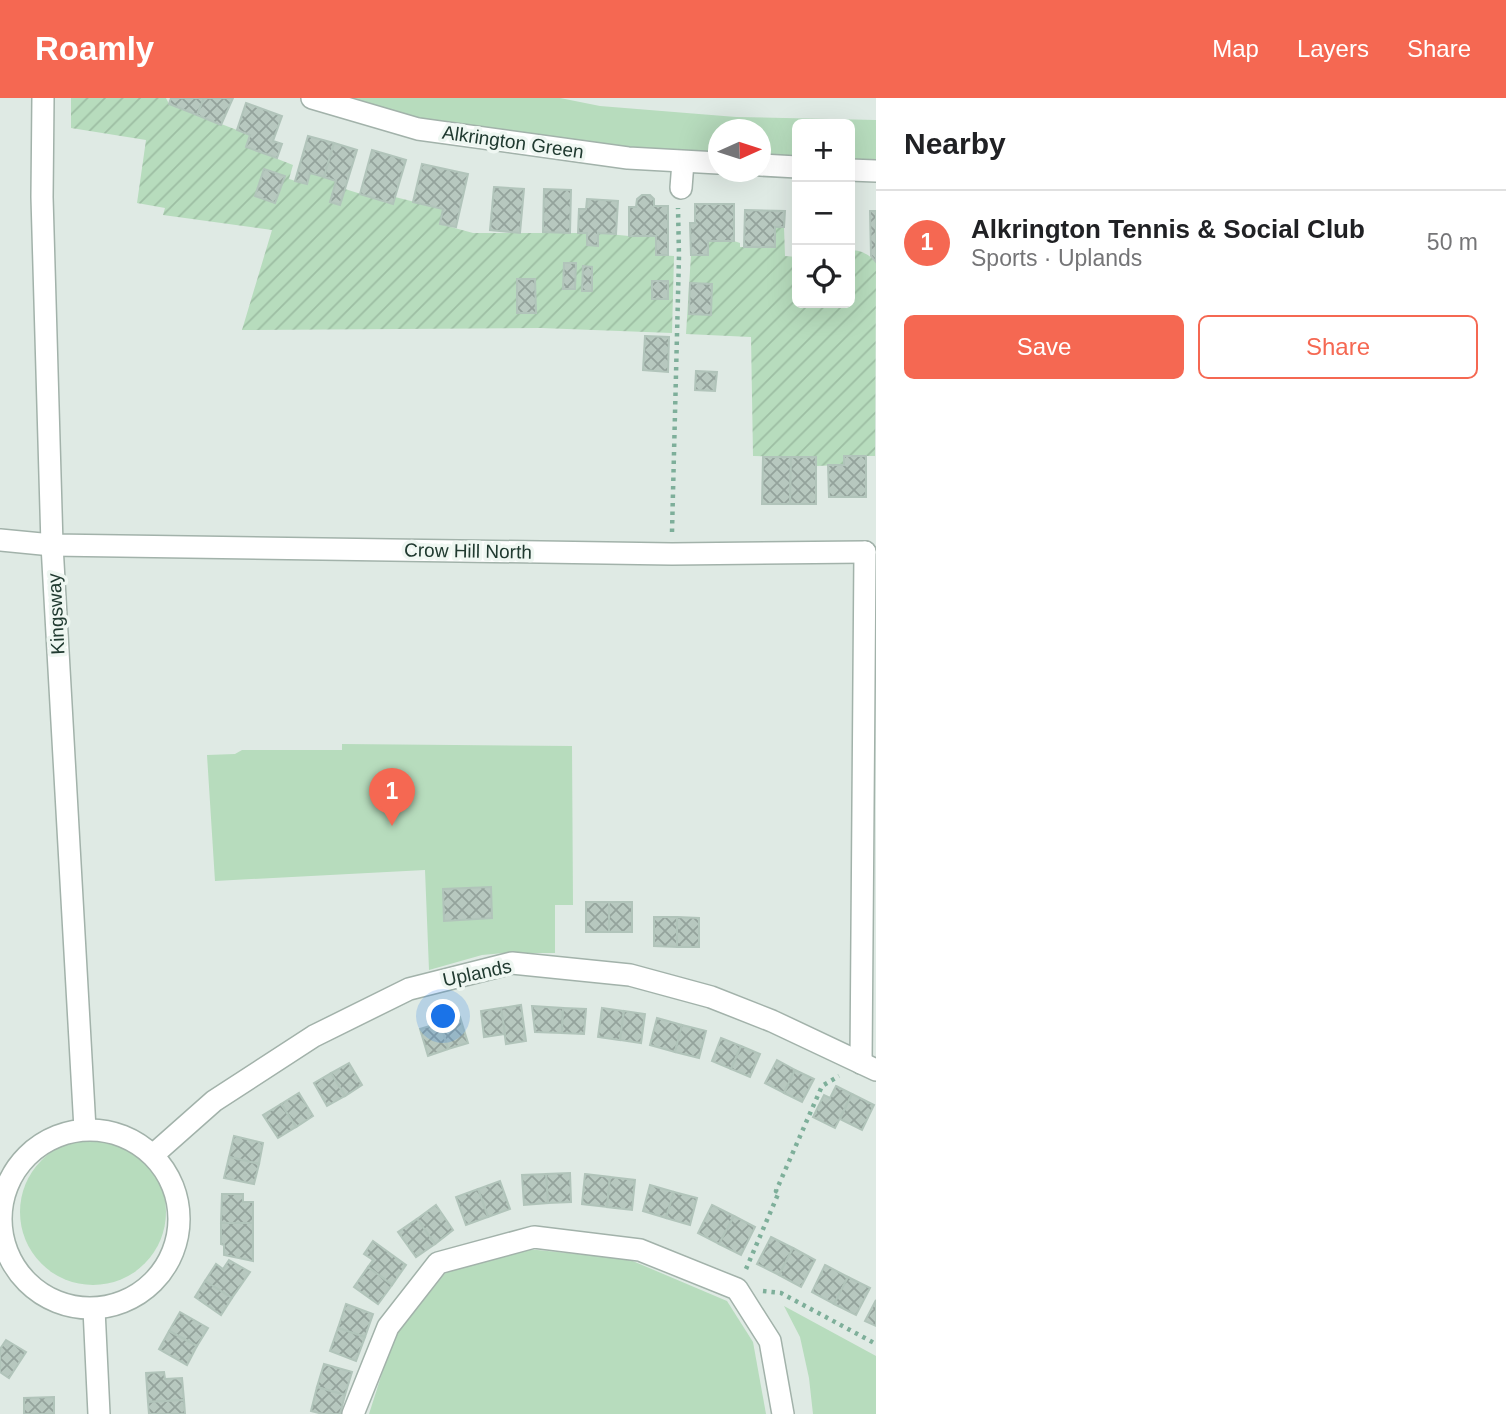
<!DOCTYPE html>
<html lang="en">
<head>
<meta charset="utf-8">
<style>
	body { margin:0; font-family:Arial,sans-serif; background:#f6f6f6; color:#202124 }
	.controls { position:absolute; right:21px; top:21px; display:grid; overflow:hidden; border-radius:10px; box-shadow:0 7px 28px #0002 }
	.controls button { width:63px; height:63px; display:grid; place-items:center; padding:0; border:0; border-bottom:2px solid #e0e0e0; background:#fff; color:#202124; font:35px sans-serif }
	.compass { position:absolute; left:708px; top:21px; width:63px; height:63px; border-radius:50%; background:#fff; box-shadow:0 7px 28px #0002; rotate:87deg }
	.you { position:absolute; left:444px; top:919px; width:24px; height:24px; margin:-18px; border:5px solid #fff; border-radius:50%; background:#1a73e8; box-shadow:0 0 0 10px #1a73e833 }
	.badge { display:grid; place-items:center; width:46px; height:46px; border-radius:50%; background:#f56852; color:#fff; font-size:23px; font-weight:700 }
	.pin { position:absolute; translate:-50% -58px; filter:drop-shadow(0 2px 4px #0008) }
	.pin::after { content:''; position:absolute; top:37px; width:24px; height:21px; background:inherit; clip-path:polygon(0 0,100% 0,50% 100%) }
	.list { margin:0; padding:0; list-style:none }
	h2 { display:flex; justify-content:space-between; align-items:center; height:91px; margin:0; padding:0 28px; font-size:30px }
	h2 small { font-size:23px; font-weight:400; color:#757577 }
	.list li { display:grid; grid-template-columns:46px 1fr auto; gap:21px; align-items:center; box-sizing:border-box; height:105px; padding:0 28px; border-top:2px solid #e0e0e0 }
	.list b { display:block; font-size:26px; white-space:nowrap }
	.list p { margin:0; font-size:23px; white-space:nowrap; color:#757577 }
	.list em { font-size:23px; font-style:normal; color:#757577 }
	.actions { display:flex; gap:14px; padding:21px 28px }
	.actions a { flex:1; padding:16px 0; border:2px solid #f56852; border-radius:10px; text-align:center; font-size:24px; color:#f56852 }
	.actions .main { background:#f56852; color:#fff }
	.icon { flex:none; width:38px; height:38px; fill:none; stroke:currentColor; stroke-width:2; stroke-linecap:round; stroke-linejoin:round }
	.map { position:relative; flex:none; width:876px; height:1316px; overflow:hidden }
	header { display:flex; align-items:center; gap:42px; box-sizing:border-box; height:98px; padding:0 35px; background:#f56852; color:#fff }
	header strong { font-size:33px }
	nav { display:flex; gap:38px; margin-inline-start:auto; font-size:24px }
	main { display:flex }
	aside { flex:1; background:#fff }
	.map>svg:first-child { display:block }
</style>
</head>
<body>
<header>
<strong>Roamly</strong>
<nav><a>Map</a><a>Layers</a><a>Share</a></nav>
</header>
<main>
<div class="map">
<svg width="876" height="1316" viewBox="0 0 876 1316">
	<defs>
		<pattern id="garden-furrows" width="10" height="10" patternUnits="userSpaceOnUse" patternTransform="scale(1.75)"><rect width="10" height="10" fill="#b7dcbd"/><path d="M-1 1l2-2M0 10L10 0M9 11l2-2" fill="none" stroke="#9dbea3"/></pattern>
		<pattern id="building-cross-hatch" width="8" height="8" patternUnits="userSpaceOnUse" patternTransform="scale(1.75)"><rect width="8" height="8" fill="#b7c8bf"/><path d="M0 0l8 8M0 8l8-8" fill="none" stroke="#94a39c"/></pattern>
	</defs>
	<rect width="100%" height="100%" fill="#dfeae4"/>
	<g fill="#b7dcbd">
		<path d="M330 0H560L600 8 736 19 876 22V66H850V26H797V65H761L760 32H718V64L386 21Z"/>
		<path d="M342 646 572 648 573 807H555V855H504L482 857 429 872 425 772 215 783 207 657 235 656 242 652H342Z"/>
		<circle cx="93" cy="1114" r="73"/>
		<path d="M517 1150 628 1161 727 1203 753 1244 766 1316H369L393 1241 447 1173Z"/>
		<path d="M784 1208 876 1258V1316H813L809 1280 800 1239Z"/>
	</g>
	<g fill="url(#garden-furrows)">
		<path d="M71 0H166L169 6 250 37 247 49 293 67 289 81 306 86 310 75 336 83 330 104 340 107 345 91 393 106 395 99 443 111 440 126 473 135H587V147L597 148 598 135 629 138H656L657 157 674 158 672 235 541 230 242 232 272 132 163 117 165 110 137 105 146 42 71 30Z"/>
		<path d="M775 129H784L785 158 797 159V205H850V152C861 152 868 156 876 164L875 358H844V367L816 368 815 359 753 358 751 239 686 236 691 157 708 156V143H734L740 145V149H774Z"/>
	</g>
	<g fill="url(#building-cross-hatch)" stroke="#b1c4ba" stroke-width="2">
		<path d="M171 0H204L197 17 169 6Z"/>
		<path d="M204 0H233L221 27 197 17Z"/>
		<path d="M246 5 282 18 273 43 282 46 277 60 246 49 250 37 237 32Z"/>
		<path d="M308 38 334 45 324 79 310 75 307 86 295 83Z"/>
		<path d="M334 45 357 52 340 107 330 104 336 83 324 79Z"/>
		<path d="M372 52 406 62 393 106 360 96Z"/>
		<path d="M422 66 468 76 456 129 440 126 443 111 413 104Z"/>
		<path d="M264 71 285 78 275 105 255 98Z"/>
		<path d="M494 89 524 91 520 135 490 132Z"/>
		<path d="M544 91 571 92 570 135 543 134Z"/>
		<path d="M642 97H650L654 101V108H668V157H656V138H629V109H636L637 101Z"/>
		<path d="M587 101 618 103 616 136 598 135V148L587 147V135H578L579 111H586Z"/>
		<path d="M695 106H734V143H708V157H691L690 125H695Z"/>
		<path d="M745 112 785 113 784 129H775V149H744Z"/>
		<path d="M870 113H876V164L871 158Z"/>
		<path d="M564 165H576L575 191H563Z"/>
		<path d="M583 168 592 169V193H582Z"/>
		<path d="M517 181H535L536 215H517Z"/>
		<rect x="652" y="183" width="16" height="18"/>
		<path d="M690 185 712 186 711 217 689 216Z"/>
		<path d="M645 238 669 239 668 274 643 272Z"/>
		<path d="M696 273 717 274 715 293 695 292Z"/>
		<path d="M844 358H866V399H829L828 367H844Z"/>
		<path d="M763 359H791L790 406H762Z"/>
		<path d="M791 359H816V406H790Z"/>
		<path d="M491 789 492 820 444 823 443 791Z"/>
		<rect x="586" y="804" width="23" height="30"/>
		<rect x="609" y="804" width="23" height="30"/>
		<path d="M654 819H677V849L654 848Z"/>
		<path d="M677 819 699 820V849H677Z"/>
		<path d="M521 907 526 943 506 946 501 910Z"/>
		<path d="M532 908 563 910 562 935 535 934Z"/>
		<path d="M501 910 505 936 484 939 481 913Z"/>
		<path d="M563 910 586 911 584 936 562 935Z"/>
		<path d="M602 910 624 913 620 942 598 939Z"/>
		<path d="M624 913 645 916 641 945 620 942Z"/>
		<path d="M460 919 468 945 448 951 440 925Z"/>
		<path d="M657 920 682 927 675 954 650 947Z"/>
		<path d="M440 925 448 951 428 958 420 931Z"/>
		<path d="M682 927 706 933 699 960 675 954Z"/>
		<path d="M721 940 741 948 731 971 712 963Z"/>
		<path d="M741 948 760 956 750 979 731 971Z"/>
		<path d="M777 962 795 972 784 995 765 985Z"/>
		<path d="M349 965 362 987 345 998 331 975Z"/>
		<path d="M795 972 814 981 802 1004 784 995Z"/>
		<path d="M331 975 345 998 327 1008 314 985Z"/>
		<path d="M836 988 852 996 835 1030 813 1019 824 997 830 1000Z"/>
		<path d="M299 995 313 1018 296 1029 281 1006Z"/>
		<path d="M852 996 874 1007 862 1032 840 1021Z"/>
		<path d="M281 1006 296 1029 278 1040 263 1017Z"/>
		<path d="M234 1038 263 1045 259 1066 229 1059Z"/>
		<path d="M229 1059 259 1066 254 1086 224 1080Z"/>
		<path d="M570 1075 571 1104 548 1105 546 1076Z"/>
		<path d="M546 1076 548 1105 524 1107 522 1077Z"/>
		<path d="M585 1076 610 1079 607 1109 582 1106Z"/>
		<path d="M610 1079 635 1082 632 1112 607 1109Z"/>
		<path d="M500 1083 510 1111 488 1119 478 1091Z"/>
		<path d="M650 1087 674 1094 666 1120 643 1113Z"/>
		<path d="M478 1091 488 1119 466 1127 456 1099Z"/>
		<path d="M674 1094 697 1100 690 1127 666 1120Z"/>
		<path d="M222 1096H243V1104H253V1125H221Z"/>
		<path d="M436 1107 453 1132 435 1146 417 1121Z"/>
		<path d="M712 1107 734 1118 719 1146 698 1135Z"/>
		<path d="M734 1118 755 1129 741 1157 719 1146Z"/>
		<path d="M417 1121 435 1146 416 1159 398 1134Z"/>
		<path d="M221 1125H253V1163L224 1157V1147L221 1146Z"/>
		<path d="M771 1139 793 1150 779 1177 757 1166Z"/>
		<path d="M373 1143 406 1167 392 1187 368 1169 373 1162 364 1156Z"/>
		<path d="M793 1150 815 1162 801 1189 779 1177Z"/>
		<path d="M229 1162 250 1174 232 1200 205 1183 216 1166 223 1171Z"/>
		<path d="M825 1167 848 1179 834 1206 812 1194Z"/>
		<path d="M368 1169 392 1187 378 1206 354 1189Z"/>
		<path d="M848 1179 870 1190 856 1217 834 1206Z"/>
		<path d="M205 1183 232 1200 221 1217 195 1199Z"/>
		<path d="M876 1202V1228L865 1223Z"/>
		<path d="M346 1206 373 1216 365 1239 338 1230Z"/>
		<path d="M180 1214 208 1230 197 1248 169 1233Z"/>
		<path d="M338 1230 365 1239 356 1263 330 1253Z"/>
		<path d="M169 1233 197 1248 187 1267 159 1251Z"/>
		<path d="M6 1242 26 1254 9 1280 0 1274V1251Z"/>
		<path d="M324 1266 352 1274 345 1297 317 1289Z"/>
		<path d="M164 1274 165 1281 182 1280 184 1302 148 1304 146 1275Z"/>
		<path d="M317 1289 345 1297 340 1316H323L311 1313Z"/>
		<path d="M54 1299V1316H24V1300Z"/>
		<path d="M184 1302 185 1316H149L148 1304Z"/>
	</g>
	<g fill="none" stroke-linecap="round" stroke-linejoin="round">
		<defs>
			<g id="minor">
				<path d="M43 0 42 99 52 447 85 1031"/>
				<path d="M312 0 418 31 628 60 718 65"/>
				<path d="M760 67 797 69"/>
				<path d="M850 72 876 73"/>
				<path d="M681 90 683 64"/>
				<path d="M0 442 52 447 672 456 865 454"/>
				<path d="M861 965 865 454"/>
				<circle cx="90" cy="1121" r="89"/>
				<path d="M153 1057 214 1003 314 938 409 891 512 865 630 877 711 899 772 923 876 972"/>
				<path d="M94 1211 99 1316"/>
				<path d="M353 1316 388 1229 438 1165 534 1139 640 1152 737 1191 770 1243 783 1316"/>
			</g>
		</defs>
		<use href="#minor" stroke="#a2b2aa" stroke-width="24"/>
		<g stroke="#7eaf9a" stroke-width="4.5" stroke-dasharray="3.5 5" stroke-linecap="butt">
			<path d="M672 434 679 158 678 110"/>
			<path d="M746 1171 779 1094 776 1093 822 988 839 978"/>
			<path d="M763 1193 781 1195 876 1246"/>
		</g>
		<use href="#minor" stroke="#fff" stroke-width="21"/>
	</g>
	<g text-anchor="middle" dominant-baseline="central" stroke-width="7" stroke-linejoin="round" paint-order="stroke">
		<g font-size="19" fill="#203a30" stroke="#eff7f2">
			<text transform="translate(513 44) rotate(8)">Alkrington Green</text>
			<text transform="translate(468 453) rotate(1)">Crow Hill North</text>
			<text transform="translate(56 516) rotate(-93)">Kingsway</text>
			<text transform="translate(477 875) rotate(-12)">Uplands</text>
		</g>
	</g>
</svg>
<div class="controls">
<button>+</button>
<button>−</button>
<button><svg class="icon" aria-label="locate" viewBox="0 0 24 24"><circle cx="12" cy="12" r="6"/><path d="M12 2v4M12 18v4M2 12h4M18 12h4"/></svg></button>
</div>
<svg class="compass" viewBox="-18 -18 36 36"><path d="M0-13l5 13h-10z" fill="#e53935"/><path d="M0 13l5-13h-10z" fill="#757577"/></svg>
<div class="you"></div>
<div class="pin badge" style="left:392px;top:728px">1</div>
</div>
<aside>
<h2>Nearby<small></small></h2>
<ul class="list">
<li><span class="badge">1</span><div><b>Alkrington Tennis &amp; Social Club</b><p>Sports · Uplands</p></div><em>50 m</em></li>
</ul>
<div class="actions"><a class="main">Save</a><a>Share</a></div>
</aside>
</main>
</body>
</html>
